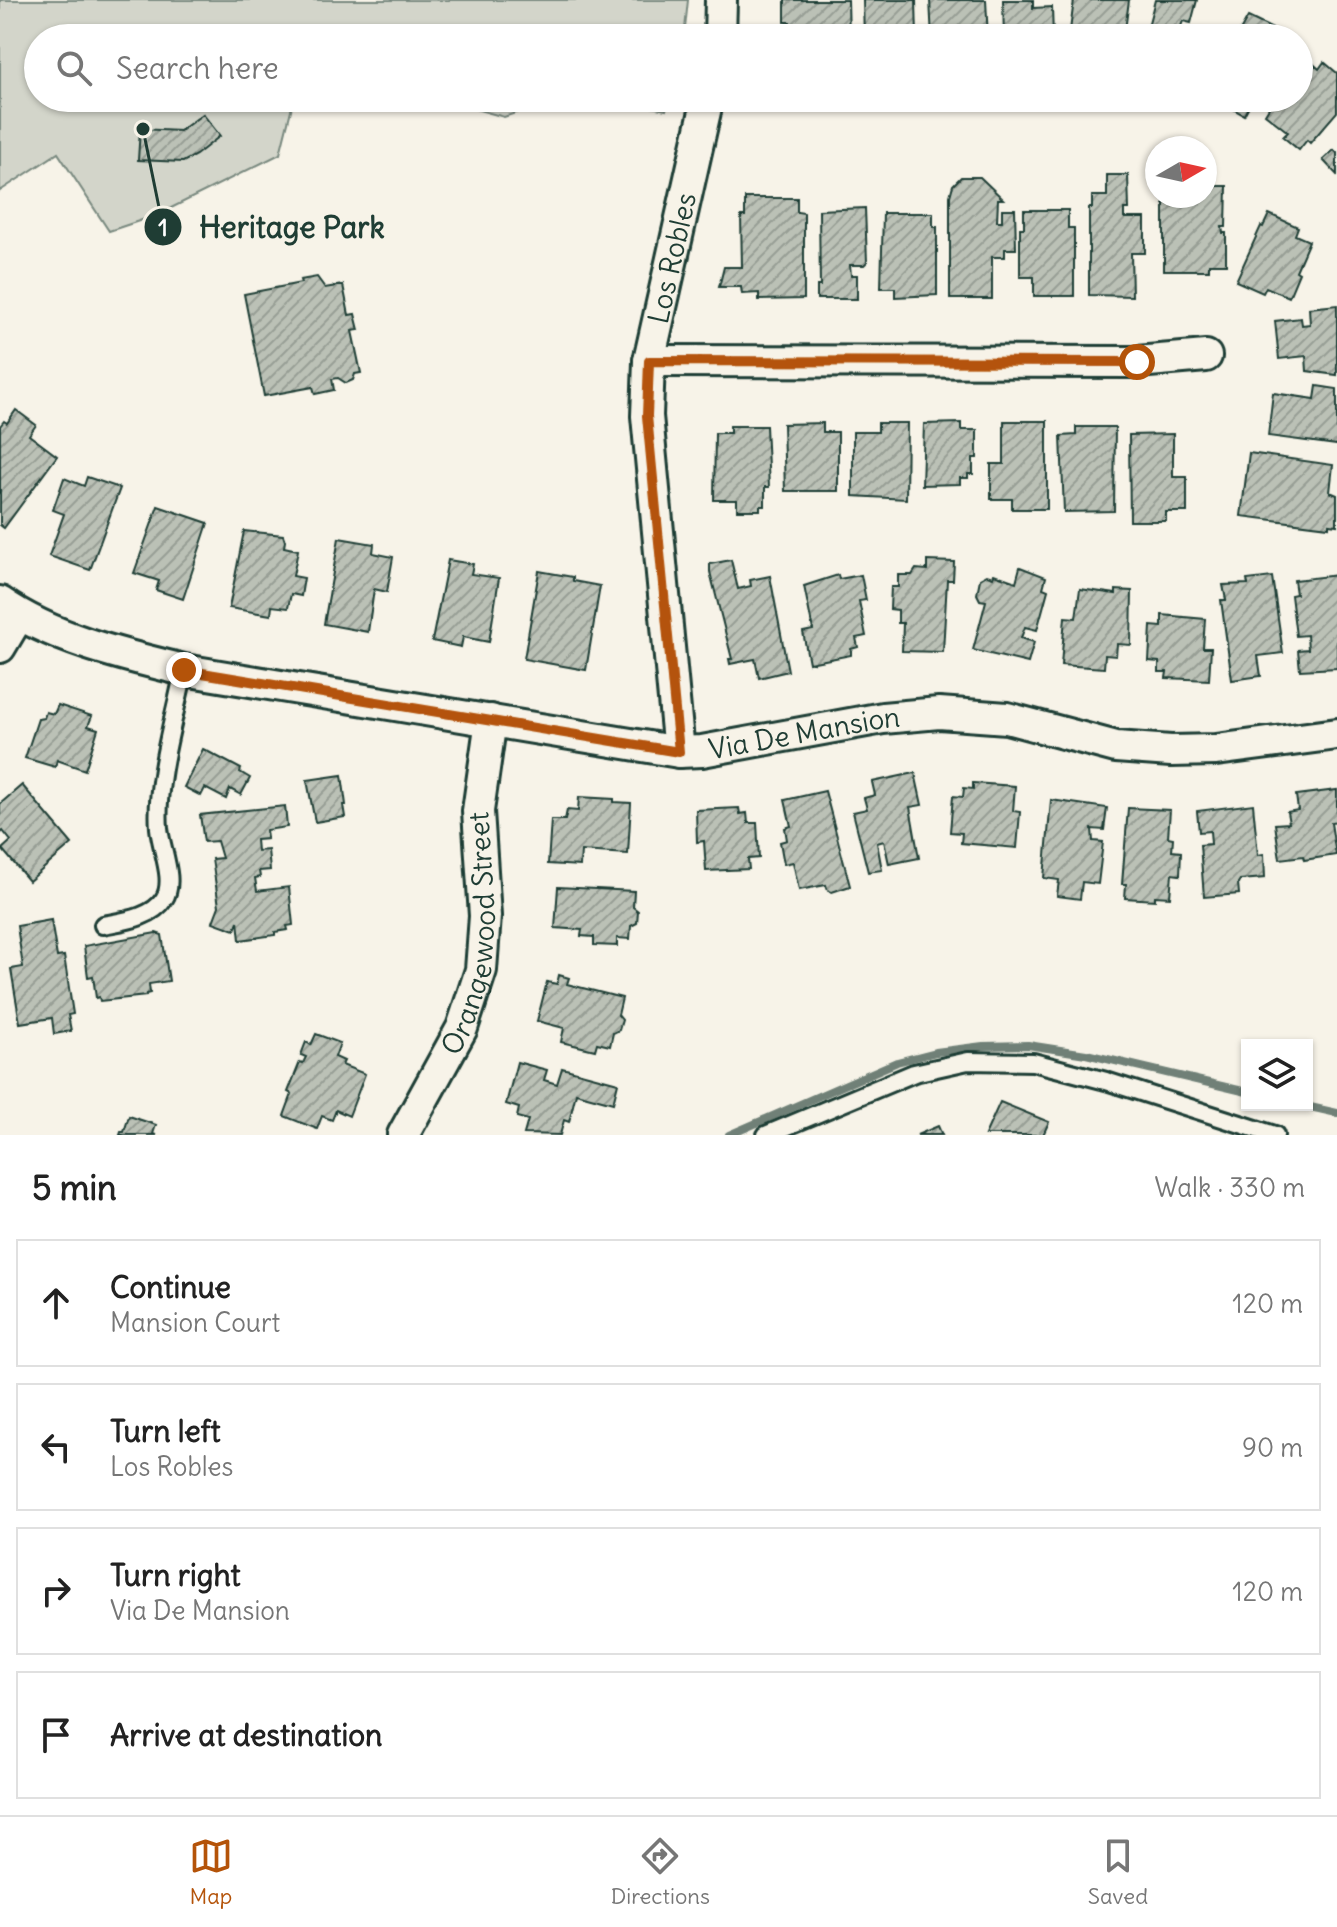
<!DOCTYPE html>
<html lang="en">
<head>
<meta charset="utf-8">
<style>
	body { margin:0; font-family:Delius,sans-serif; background:#f6f6f6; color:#222 }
	.controls { position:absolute; right:24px; bottom:24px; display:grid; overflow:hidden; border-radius:0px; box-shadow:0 2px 6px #0004 }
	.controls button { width:72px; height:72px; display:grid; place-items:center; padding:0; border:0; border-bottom:2px solid #e0e0e0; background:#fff; color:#222; font:40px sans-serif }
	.compass { position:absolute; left:1145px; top:136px; width:72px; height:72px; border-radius:50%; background:#fff; box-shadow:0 2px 6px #0004; rotate:81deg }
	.stop { position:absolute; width:24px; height:24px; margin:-18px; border:6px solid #b45309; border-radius:50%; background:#fff }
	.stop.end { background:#b45309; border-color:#fff; box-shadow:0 2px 8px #0008 }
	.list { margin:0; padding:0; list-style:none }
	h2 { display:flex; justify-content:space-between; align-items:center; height:104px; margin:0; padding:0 32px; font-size:34px }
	h2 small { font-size:26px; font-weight:400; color:#767676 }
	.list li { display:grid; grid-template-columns:52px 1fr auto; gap:24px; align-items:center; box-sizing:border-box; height:128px; margin:0 16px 16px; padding:0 16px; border:2px solid #e0e0e0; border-radius:0px }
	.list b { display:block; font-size:30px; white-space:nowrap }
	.list p { margin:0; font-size:26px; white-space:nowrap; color:#767676 }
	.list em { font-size:26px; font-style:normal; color:#767676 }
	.icon { flex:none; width:44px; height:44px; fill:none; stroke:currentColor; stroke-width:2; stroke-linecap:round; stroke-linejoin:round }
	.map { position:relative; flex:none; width:1337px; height:1135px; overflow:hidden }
	.search { position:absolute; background:#fff; box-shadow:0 2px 6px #0004; left:24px; right:24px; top:24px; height:88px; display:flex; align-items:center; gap:20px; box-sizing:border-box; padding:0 28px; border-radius:44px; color:#767676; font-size:30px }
	.sheet { height:680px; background:#fff }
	nav { display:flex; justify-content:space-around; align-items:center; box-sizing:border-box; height:112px; border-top:2px solid #e0e0e0; background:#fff; font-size:22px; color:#767676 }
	nav a { display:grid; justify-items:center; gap:4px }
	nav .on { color:#b45309 }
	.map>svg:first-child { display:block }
</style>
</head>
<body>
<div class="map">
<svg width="1337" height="1135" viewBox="0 0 1337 1135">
	<defs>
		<pattern id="building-hatch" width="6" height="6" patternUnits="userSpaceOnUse" patternTransform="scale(2)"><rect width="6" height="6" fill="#bbc1b6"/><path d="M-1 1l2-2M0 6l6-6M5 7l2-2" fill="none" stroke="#979e95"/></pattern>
	</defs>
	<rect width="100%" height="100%" fill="#f7f3e8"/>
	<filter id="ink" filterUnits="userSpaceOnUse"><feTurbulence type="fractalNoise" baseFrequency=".0125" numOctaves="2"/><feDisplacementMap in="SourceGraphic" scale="16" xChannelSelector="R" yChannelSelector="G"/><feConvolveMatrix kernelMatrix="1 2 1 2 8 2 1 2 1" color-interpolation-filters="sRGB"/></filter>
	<g filter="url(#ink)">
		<g fill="#d3d5ca" stroke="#79897f" stroke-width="2">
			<path d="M0 0H688L684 38H38V98H305L292 106 280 154 157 215 109 231 58 153 0 191Z"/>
			<path d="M436 98H560L504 117Z"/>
			<path d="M610 98H669L666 110Z"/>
		</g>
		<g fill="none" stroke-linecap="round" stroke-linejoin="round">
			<g stroke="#6f8077" stroke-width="8">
				<path d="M1301 1105 1337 1113"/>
				<path d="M729 1135 897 1062 936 1052 983 1046 1028 1045 1086 1054 1247 1092"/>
			</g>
		</g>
		<g fill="url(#building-hatch)" stroke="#1f3d34" stroke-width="2">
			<path d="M785 0H848L849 38H786V31H791L790 22H785Z"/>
			<path d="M863 0H916L917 38H864Z"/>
			<path d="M930 0H986L988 38H932Z"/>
			<path d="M1003 0H1033V8L1052 7 1053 38H1004Z"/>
			<path d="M1074 0H1129L1124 38H1069Z"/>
			<path d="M1155 0H1197L1191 23 1183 21 1180 29 1197 34 1196 38H1145Z"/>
			<path d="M1248 17 1277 31 1276 34 1284 38H1236Z"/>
			<path d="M1308 59 1319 69 1324 62 1337 73V112L1310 143 1307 140 1299 150 1283 137 1288 132 1265 114 1275 98H1299V70Z"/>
			<path d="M1214 98H1253L1244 115Z"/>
			<path d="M203 114 220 136 196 155 183 162 138 160 140 129 180 131Z"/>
			<path d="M1334 150 1337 153V175L1323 160Z"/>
			<path d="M1107 175H1128L1129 209H1124V218H1145V253H1131L1132 296 1089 295V208H1092V196H1107Z"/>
			<path d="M961 177H980L1003 199H998L997 221H1002V209H1015L1016 249H1005V257H992V299H950V196L953 185Z"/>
			<path d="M1205 186H1227L1226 227H1222L1223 233H1226V264H1209V270H1164V196H1205Z"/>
			<path d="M745 198H797V212L804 213V299L759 300V293L742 294 741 287H719L724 267H742L741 216H745Z"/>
			<path d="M865 208 867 262 864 265H850L851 275H857V299H817V286H820L819 210Z"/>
			<path d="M1024 210H1068V228H1074V296H1034V277H1020V228H1024Z"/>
			<path d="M883 213H933V227H937V295L895 297V288H881Z"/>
			<path d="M1269 214 1298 227 1295 235 1309 241 1296 271 1299 273 1289 297 1266 287 1263 293 1236 281 1261 226 1263 227Z"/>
			<path d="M317 277 325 288 343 285 349 315 355 314 359 330 352 331 361 373 355 374 353 380 346 383 338 378 332 379 334 390 315 394 313 387 264 396 244 294 301 283 300 280Z"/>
			<path d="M1337 305V375L1307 371 1306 356 1279 359 1275 321 1301 318 1302 325 1310 324 1309 308Z"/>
			<path d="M1317 386 1337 389V445L1268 436 1273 393 1315 399Z"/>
			<path d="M16 410 36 425 29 435 57 456 4 528 0 525V426L4 421 7 423Z"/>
			<path d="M1004 421H1047V509H1012V499H991V464H1004Z"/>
			<path d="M823 423V432H838V491H785L783 424Z"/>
			<path d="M878 423H907L906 499 853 496V432H878Z"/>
			<path d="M961 423V430H977V458H973V474H968V478H960V484L922 485 924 424Z"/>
			<path d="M730 426H766L769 487H765V506H760V510H737V500H714L715 433H730Z"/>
			<path d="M1076 427H1115L1114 511 1064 512 1061 436 1076 435Z"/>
			<path d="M1173 434V477H1187V512H1166V521H1130L1129 435Z"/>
			<path d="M1249 453 1333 465 1330 492 1337 495V525L1329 524V527L1241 516Z"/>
			<path d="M87 477 120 488 90 570 49 556 64 514 53 510 64 478 84 486Z"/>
			<path d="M158 506 208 523 183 599 156 590 159 581 134 573Z"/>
			<path d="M244 531 283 535 285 541 284 547 298 550 293 576 304 578 301 596 291 594 288 608 272 606 271 615 229 608Z"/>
			<path d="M339 538 374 544 373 553 393 557 387 592 374 589 368 632 324 624Z"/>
			<path d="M448 560 473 564 471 574 499 578 489 642 463 637 461 647 432 641Z"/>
			<path d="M731 560 738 589 751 586 750 580 770 576 788 671 759 678 755 659 730 664 729 659H732L710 572V564Z"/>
			<path d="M927 561 954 562 953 580H947L943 652 902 651 903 623H898V610L890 609 891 587H898V575H912L916 569 927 570Z"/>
			<path d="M1020 567 1046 577 1043 588 1048 590 1037 630 1025 627 1021 638 1034 642 1028 663 973 650 986 601 980 600 977 594 980 579 987 575 993 577 994 574 1016 582Z"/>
			<path d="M539 571 573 577V581L600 586 586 670 524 659Z"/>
			<path d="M838 575 839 579 861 575 866 600 859 601 866 636 856 638 858 647 851 649V655L809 663 803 632 813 630 804 586Z"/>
			<path d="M1337 575V668L1300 670 1298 650 1308 649 1307 635 1296 636 1291 595 1296 594 1294 580Z"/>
			<path d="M1272 577 1283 653 1258 656 1261 676 1232 680 1221 600H1226L1223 585 1248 584 1247 580Z"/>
			<path d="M1080 589 1116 594V590L1132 591 1131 645 1117 644 1116 656 1105 655 1104 668 1061 665 1065 617 1076 618Z"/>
			<path d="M1162 615 1205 619 1203 648H1211L1209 680 1166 678 1167 672H1159V662L1149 661 1151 626 1162 627Z"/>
			<path d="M58 705 92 716 88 726 98 729 85 770 57 760 55 767 25 758 38 719 44 718 46 712 54 714Z"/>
			<path d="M203 749 241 769 240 772 250 778 241 795 230 789 226 799 205 788 201 796 184 787Z"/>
			<path d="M915 773 922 805 910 807 919 858 889 864 884 841 877 843 882 870 868 872 853 812 867 809 864 798 875 795 872 782Z"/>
			<path d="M342 775 346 805H343L345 817 315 822 307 780Z"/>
			<path d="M973 783 1015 786 1013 811 1020 812 1017 848 961 843 962 833 950 832 953 796 963 797 964 788 973 789Z"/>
			<path d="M22 785 72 844 29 881 2 849 11 841 3 831 0 834V804Z"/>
			<path d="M1337 790V822L1331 823 1336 855 1304 860 1303 856 1280 859 1275 824 1289 823 1287 812 1298 810 1296 795Z"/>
			<path d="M825 791 850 886 832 892 828 891 826 885 799 890 793 862 784 864 780 842 787 840 785 828 791 826 785 800Z"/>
			<path d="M579 797 614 799V802L631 803 628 854 581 851 580 866 548 864 551 820H565L567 810 578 811Z"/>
			<path d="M1051 800 1107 808 1104 830 1092 829 1093 841 1103 842 1098 884 1082 882 1080 899 1057 896 1059 880 1044 878Z"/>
			<path d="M1253 804 1258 855 1264 854 1265 878 1240 880 1238 883 1239 894 1204 897 1200 845 1211 844 1210 831 1199 832 1197 811Z"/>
			<path d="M285 806 287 827 266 830 267 839 256 840 257 851 268 850 270 870 259 871 260 877 255 878 257 891 289 887 293 925 287 926 288 930 275 932V935L240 940 238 921 235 930 213 922 219 906 212 859 222 858 217 841 204 842 200 815Z"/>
			<path d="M739 808 740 814 747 813 748 823H757L759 858 748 859 749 869 706 871 704 841 697 842 696 810Z"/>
			<path d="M1128 808 1170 810 1168 837 1173 838 1172 851 1181 852 1180 875 1172 874 1170 897 1155 896V900L1125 898 1126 884H1122Z"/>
			<path d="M558 887 634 891 633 907 638 911 637 923 631 926 630 939 617 938V946L594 945V937L581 936 582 930 555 928Z"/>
			<path d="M51 920 57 957 64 956 73 1014 68 1015 71 1031 54 1034 52 1018 20 1023 11 969 23 967 17 926Z"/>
			<path d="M156 933 162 935 169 981 149 984 150 993 146 994V996L100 1001 99 997 96 998 93 976 88 977 84 946Z"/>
			<path d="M559 975 569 978 567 984 622 998 618 1015 622 1020 619 1030 613 1033 610 1046 597 1043 595 1050 561 1042 564 1028 537 1021 547 982 557 984Z"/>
			<path d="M316 1034 340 1043 335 1057 344 1061 342 1065 365 1074 349 1116 336 1110 332 1120 322 1116 317 1129 284 1116 292 1094 288 1092 300 1062 303 1063 306 1057 301 1055 306 1042 311 1045Z"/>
			<path d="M517 1062 547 1070 544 1080 557 1084 562 1068 618 1083 613 1103 576 1093 569 1122 564 1120 560 1135 524 1134 528 1120 517 1117 519 1108 506 1104Z"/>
			<path d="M1000 1102 1049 1122 1043 1135H985Z"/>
			<path d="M129 1116 156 1125 153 1134 157 1135H120L121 1132H124Z"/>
			<path d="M938 1126 942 1135H917Z"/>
		</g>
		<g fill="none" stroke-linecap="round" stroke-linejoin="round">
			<defs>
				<g id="service">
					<path d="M103 925C123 921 152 918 164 899 176 881 161 849 159 828 155 782 175 716 184 670"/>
					<path d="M766 1135 914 1073 968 1061 1033 1062 1106 1081 1275 1135"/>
				</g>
				<g id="minor">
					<path d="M720 38 721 0"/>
					<path d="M649 361 1137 362 1206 356"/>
					<path id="s1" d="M0 602C53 639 122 655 184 670L679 752 702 751 883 718 939 713 1007 718 1116 747 1171 751 1216 750 1337 734"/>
					<path d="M0 647 19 615"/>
					<path id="s2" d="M679 752 647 416 649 361 708 98"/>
					<path id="s3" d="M403 1135 462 1028 481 970 485 916 478 811 491 720"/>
				</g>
			</defs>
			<use href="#service" stroke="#1f3d34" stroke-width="22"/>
			<use href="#minor" stroke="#1f3d34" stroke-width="36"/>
			<use href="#service" stroke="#f7f3e8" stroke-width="16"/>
			<use href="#minor" stroke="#f7f3e8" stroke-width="30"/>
		</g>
	</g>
	<g fill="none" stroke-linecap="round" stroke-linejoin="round" filter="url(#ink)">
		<path stroke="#b45309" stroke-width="10" d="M184 670 679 752 647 416 649 361 1137 362"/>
	</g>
	<g text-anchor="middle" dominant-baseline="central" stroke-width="6" stroke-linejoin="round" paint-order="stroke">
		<g font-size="28" fill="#1f3d34" stroke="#f7f3e8">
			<text stroke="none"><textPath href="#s2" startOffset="498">Los Robles</textPath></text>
			<text stroke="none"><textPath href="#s1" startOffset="826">Via De Mansion</textPath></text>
			<text stroke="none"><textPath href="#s3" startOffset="218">Orangewood Street</textPath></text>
		</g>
	</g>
	<path fill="none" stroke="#1f3d34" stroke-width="3" d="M143 129L163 227"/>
	<g fill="#1f3d34" stroke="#f7f3e8" stroke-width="3">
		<circle cx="143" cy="129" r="8"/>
		<circle cx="163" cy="227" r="20"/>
	</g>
	<g font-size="24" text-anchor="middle" font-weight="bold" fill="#fff">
		<text x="163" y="236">1</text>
	</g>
	<g font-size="30" text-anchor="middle" font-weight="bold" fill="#1f3d34" stroke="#f7f3e8" stroke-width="6" stroke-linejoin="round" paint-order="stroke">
		<text x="292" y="238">Heritage Park</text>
	</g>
</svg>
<div class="controls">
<button><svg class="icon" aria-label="layers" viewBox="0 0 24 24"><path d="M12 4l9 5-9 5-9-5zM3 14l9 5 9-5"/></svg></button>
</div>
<svg class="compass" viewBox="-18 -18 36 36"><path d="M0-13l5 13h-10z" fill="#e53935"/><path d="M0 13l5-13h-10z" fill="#767676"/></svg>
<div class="stop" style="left:1137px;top:362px"></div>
<div class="stop end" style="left:184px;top:670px"></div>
<div class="search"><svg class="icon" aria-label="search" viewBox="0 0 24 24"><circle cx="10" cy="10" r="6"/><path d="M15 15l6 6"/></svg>Search here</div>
</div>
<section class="sheet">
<h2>5 min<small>Walk · 330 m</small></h2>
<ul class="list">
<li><svg class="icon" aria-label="ahead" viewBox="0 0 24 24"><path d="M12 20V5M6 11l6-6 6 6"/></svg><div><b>Continue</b><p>Mansion Court</p></div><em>120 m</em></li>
<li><svg class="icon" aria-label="left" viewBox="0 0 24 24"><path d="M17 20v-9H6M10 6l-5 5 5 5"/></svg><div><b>Turn left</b><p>Los Robles</p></div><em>90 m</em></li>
<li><svg class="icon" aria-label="right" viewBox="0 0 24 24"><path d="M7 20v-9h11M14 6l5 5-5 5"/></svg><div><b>Turn right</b><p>Via De Mansion</p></div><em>120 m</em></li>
<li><svg class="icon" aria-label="arrive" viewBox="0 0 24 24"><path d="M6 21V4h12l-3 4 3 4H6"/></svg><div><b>Arrive at destination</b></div></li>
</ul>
</section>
<nav>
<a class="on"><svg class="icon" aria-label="map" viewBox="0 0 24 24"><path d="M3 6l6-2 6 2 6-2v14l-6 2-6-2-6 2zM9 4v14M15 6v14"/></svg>Map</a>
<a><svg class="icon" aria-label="directions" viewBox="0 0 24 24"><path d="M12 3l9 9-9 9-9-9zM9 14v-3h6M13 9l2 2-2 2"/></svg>Directions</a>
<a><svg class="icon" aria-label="saved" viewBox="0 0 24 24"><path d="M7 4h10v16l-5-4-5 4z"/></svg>Saved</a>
</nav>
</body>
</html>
